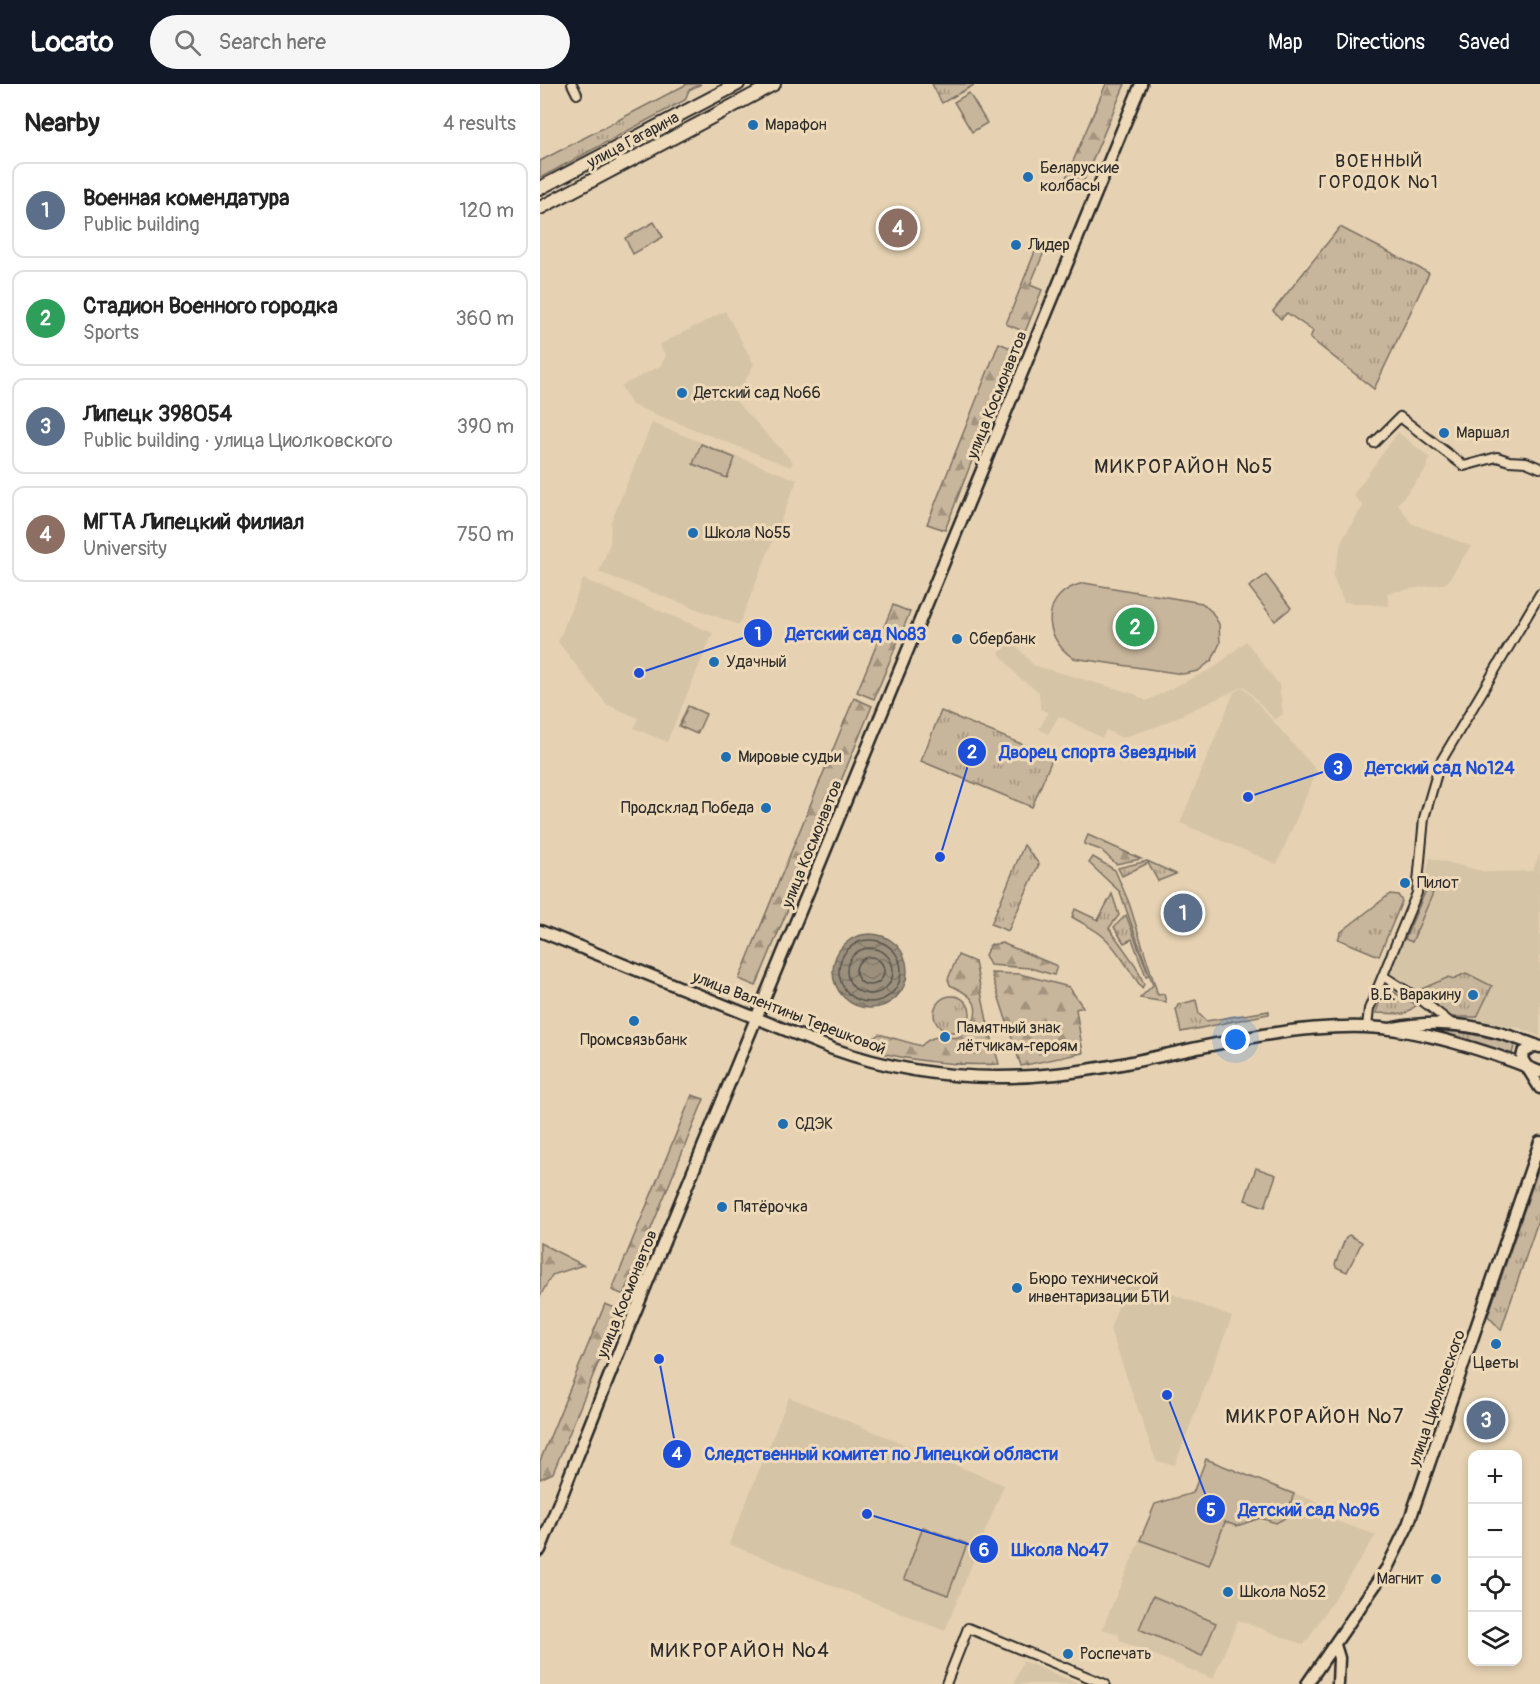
<!DOCTYPE html>
<html lang="en">
<head>
<meta charset="utf-8">
<style>
	body { margin:0; font-family:Pangolin,sans-serif; background:#f6f6f6; color:#222 }
	.controls { position:absolute; right:18px; bottom:18px; display:grid; overflow:hidden; border-radius:12px; box-shadow:0 3px 9px #0003 }
	.controls button { width:54px; height:54px; display:grid; place-items:center; padding:0; border:0; border-bottom:2px solid #e0e0e0; background:#fff; color:#222; font:30px sans-serif }
	.you { position:absolute; left:696px; top:956px; width:21px; height:21px; margin:-15px; border:4px solid #fff; border-radius:50%; background:#1a73e8; box-shadow:0 0 0 9px #1a73e833 }
	.badge { display:grid; place-items:center; width:39px; height:39px; border-radius:50%; background:#111827; color:#fff; font-size:20px; font-weight:700 }
	.pin { position:absolute; translate:-50% -50%; border:3px solid #fff; box-shadow:0 2px 6px #0006 }
	.list { margin:0; padding:0; list-style:none }
	h2 { display:flex; justify-content:space-between; align-items:center; height:78px; margin:0; padding:0 24px; font-size:26px }
	h2 small { font-size:20px; font-weight:400; color:#767676 }
	.list li { display:grid; grid-template-columns:39px 1fr auto; gap:18px; align-items:center; box-sizing:border-box; height:96px; margin:0 12px 12px; padding:0 12px; border:2px solid #e0e0e0; border-radius:12px }
	.list b { display:block; font-size:22px; white-space:nowrap }
	.list p { margin:0; font-size:20px; white-space:nowrap; color:#767676 }
	.list em { font-size:20px; font-style:normal; color:#767676 }
	.icon { flex:none; width:33px; height:33px; fill:none; stroke:currentColor; stroke-width:2; stroke-linecap:round; stroke-linejoin:round }
	.map { position:relative; flex:none; width:1000px; height:1600px; overflow:hidden }
	header { display:flex; align-items:center; gap:36px; box-sizing:border-box; height:84px; padding:0 30px; background:#111827; color:#fff }
	header strong { font-size:28px }
	nav { display:flex; gap:33px; margin-inline-start:auto; font-size:21px }
	.search { width:420px; height:54px; background:#f6f6f6; display:flex; align-items:center; gap:15px; box-sizing:border-box; padding:0 21px; border-radius:33px; color:#767676; font-size:22px }
	main { display:flex }
	aside { flex:1; background:#fff }
	.map>svg:first-child { display:block }
</style>
</head>
<body>
<header>
<strong>Locato</strong>
<div class="search"><svg class="icon" aria-label="search" viewBox="0 0 24 24"><circle cx="10" cy="10" r="6"/><path d="M15 15l6 6"/></svg>Search here</div>
<nav><a>Map</a><a>Directions</a><a>Saved</a></nav>
</header>
<main>
<aside>
<h2>Nearby<small>4 results</small></h2>
<ul class="list">
<li><span class="badge" style="background:#5c6f8a">1</span><div><b>Военная комендатура</b><p>Public building</p></div><em>120 m</em></li>
<li><span class="badge" style="background:#2e9e5b">2</span><div><b>Стадион Военного городка</b><p>Sports</p></div><em>360 m</em></li>
<li><span class="badge" style="background:#5c6f8a">3</span><div><b>Липецк 398054</b><p>Public building · улица Циолковского</p></div><em>390 m</em></li>
<li><span class="badge" style="background:#8d6e63">4</span><div><b>МГТА Липецкий филиал</b><p>University</p></div><em>750 m</em></li>
</ul>
</aside>
<div class="map">
<svg width="1000" height="1600" viewBox="0 0 1000 1600">
	<defs>
		<pattern id="grass-tufts" width="24" height="20" patternUnits="userSpaceOnUse" patternTransform="scale(1.5)"><rect width="24" height="20" fill="#c8b69c"/><path d="M3 7l-1-3M5 7V3M7 7l1-3M15 17l-1-3M17 17v-4M19 17l1-3" fill="none" stroke="#a3947f"/></pattern>
		<pattern id="forest-firs" width="22" height="20" patternUnits="userSpaceOnUse" patternTransform="scale(1.5)"><rect width="22" height="20" fill="#c8b69c"/><path d="M5 1l3.5 6h-7zM16 11l3.5 6h-7z" fill="#a3947f"/></pattern>
		<pattern id="water-waves" width="16" height="10" patternUnits="userSpaceOnUse" patternTransform="scale(1.5)"><rect width="16" height="10" fill="#9c907d"/><path d="M0 5q4-4 8 0t8 0" fill="none" stroke="#7f7667"/></pattern>
	</defs>
	<rect width="100%" height="100%" fill="#e6d2b2"/>
	<filter id="ink" filterUnits="userSpaceOnUse"><feTurbulence type="fractalNoise" baseFrequency=".0167" numOctaves="2"/><feDisplacementMap in="SourceGraphic" scale="12" xChannelSelector="R" yChannelSelector="G"/><feConvolveMatrix kernelMatrix="1 2 1 2 8 2 1 2 1" color-interpolation-filters="sRGB"/></filter>
	<g filter="url(#ink)">
		<g fill="#d6c4a7">
			<path d="M185 227 214 280 195 316 253 378 250 383 92 321 81 302 120 282 126 272 119 261Z"/>
			<path d="M112 339 257 396 199 541 59 488 70 459 71 438Z"/>
			<path d="M858 348 890 374 885 387 858 420 871 439 931 462 907 499 847 509 849 522 804 518 793 492 802 456 823 422 813 411Z"/>
			<path d="M43 495 173 549 127 658 94 644 98 634 66 620 18 558Z"/>
			<path d="M472 557 493 581 595 610 606 617 675 583 706 557 739 601 743 630 735 636 704 602 618 642 582 654 566 646 562 654 519 632 508 650 499 645 508 629 500 625 499 608 478 593 459 569Z"/>
			<path d="M703 603 777 687 737 780 640 739 694 608Z"/>
			<path d="M1000 770V953L980 944 912 935 846 891 881 810 890 774 946 788 992 787Z"/>
			<path d="M589 1193 692 1233 635 1381 616 1377 570 1245Z"/>
			<path d="M249 1313 464 1401 405 1547 189 1460Z"/>
			<path d="M666 1375 788 1422 787 1426 796 1430 793 1436 836 1451 764 1561 698 1536 673 1595 580 1557 578 1550 562 1545 615 1420 653 1410Z"/>
			<path d="M483 1577 540 1600H474Z"/>
		</g>
		<g fill="url(#grass-tufts)" stroke="#7a7064" stroke-width="1.5">
			<path d="M147 0H161L149 6 145 16 0 94V77Z"/>
			<path d="M392 0H436L402 19Z"/>
			<path d="M800 143 889 189 834 305 770 254 773 247 747 229 741 235 733 227Z"/>
			<path d="M401 627 513 673 492 723 381 677Z"/>
			<path d="M484 761 499 780 468 847 451 840Z"/>
			<path d="M553 773 575 786 589 819 618 911 624 910 626 918 600 914 613 901 580 808 549 779Z"/>
			<path d="M607 777 636 790 618 797 608 779 582 792 578 784Z"/>
			<path d="M886 806 893 809 872 858 865 855Z"/>
			<path d="M572 810 579 831 569 844 596 882 604 900 602 904C591 890 580 868 565 854 556 845 543 840 532 833L535 825 558 836Z"/>
			<path d="M850 810 858 811 862 817 839 872 798 855 801 848Z"/>
			<path d="M586 831 609 891 606 892 592 855 584 859 574 843Z"/>
			<path d="M926 889 952 902 937 933H910L877 907 909 893 913 895Z"/>
			<path d="M850 906 877 921 864 930 836 929 841 912Z"/>
			<circle cx="412" cy="930" r="18"/>
			<path d="M656 916 659 930 666 937 729 927V930L641 948 636 925 638 921Z"/>
			<path d="M872 947 919 948 975 959 971 973Z"/>
			<path d="M1000 1080V1131L961 1246 948 1232Z"/>
		</g>
		<g fill="url(#forest-firs)" stroke="#7a7064" stroke-width="1.5">
			<path d="M566 0H585L541 103 525 96Z"/>
			<path d="M496 165 504 168 490 201 502 206 485 248 466 240Z"/>
			<path d="M459 259 475 266 405 446 387 440Z"/>
			<path d="M353 521 370 528 334 615 317 608Z"/>
			<path d="M314 614 332 622 216 902 199 895Z"/>
			<path d="M148 622 166 630 157 650 139 642Z"/>
			<path d="M548 751 601 775 576 780 561 766 544 760Z"/>
			<path d="M462 859 517 882 514 891 490 884 450 881 445 871 450 861Z"/>
			<path d="M418 871 435 878 447 937 459 980C419 982 380 978 341 969L334 954 339 950 381 962C399 944 409 960 424 950 430 947 432 941 434 935 441 916 425 908 410 901L408 895Z"/>
			<path d="M451 889 480 890 529 903 543 923 536 925 543 969 481 982Z"/>
			<path d="M152 1011 164 1015 84 1211 72 1206Z"/>
			<path d="M0 1159 43 1181 12 1191 0 1212Z"/>
			<path d="M65 1220 80 1226 13 1389 0 1395V1377Z"/>
		</g>
		<g fill="#c8b69c" stroke="#7a7064" stroke-width="1.5">
			<path d="M429 9 447 39 432 48 414 18Z"/>
			<path d="M114 138 123 153 93 170 85 154Z"/>
			<path d="M161 360 195 374 187 394 153 380Z"/>
			<path d="M726 491 751 524 735 537 709 503Z"/>
			<path d="M544 499 662 519 672 528 679 540 680 559 672 576 658 587 643 590 533 574C500 551 502 508 544 499Z"/>
			<path d="M716 1084 736 1091 725 1123 705 1116Z"/>
			<path d="M809 1151 822 1158 807 1188 796 1183 795 1180 806 1153Z"/>
			<path d="M666 1375 754 1410 745 1434 736 1439 720 1434 697 1442 685 1438 669 1481 600 1456 615 1420 653 1409Z"/>
			<path d="M383 1443 427 1460 408 1511 364 1495Z"/>
			<path d="M613 1512 676 1539 662 1572 599 1545Z"/>
		</g>
		<circle fill="url(#water-waves)" stroke="#6f685c" stroke-width="1.5" cx="330" cy="887" r="37"/>
		<g fill="none" stroke-linecap="round" stroke-linejoin="round">
			<g stroke="#58534c" stroke-width="1.5">
				<circle cx="330" cy="887" r="31"/>
				<circle cx="330" cy="887" r="23"/>
				<circle cx="330" cy="887" r="14"/>
			</g>
			<defs>
				<g id="street">
					<path d="M32 0 37 10"/>
					<path d="M834 359 860 333 924 382 957 373 969 377 986 378 1000 384"/>
					<path d="M843 892 884 918 912 940"/>
					<path d="M827 943 829 925 877 809 884 734 900 679 1000 510"/>
					<path d="M406 1600 428 1544 565 1600"/>
				</g>
				<g id="secondary">
					<path d="M0 847 293 965C366 991 439 998 516 990 620 979 719 940 825 943 876 944 952 968 1000 988"/>
					<path d="M854 944C904 933 953 944 1000 963"/>
					<path d="M995 961 983 969 982 975 1000 1004"/>
					<path d="M0 1466 86 1250 601 0"/>
					<path d="M795 1561 799 1574 798 1600"/>
					<path d="M767 1600 847 1484 868 1441 1000 1058"/>
				</g>
				<g id="primary">
					<path d="M0 104 198 0"/>
					<path d="M0 124 234 0"/>
				</g>
			</defs>
			<use href="#street" stroke="#2b2b2b" stroke-width="12"/>
			<use href="#secondary" stroke="#2b2b2b" stroke-width="15"/>
			<use href="#primary" stroke="#2b2b2b" stroke-width="16"/>
			<use href="#street" stroke="#eed9b8" stroke-width="8"/>
			<use href="#secondary" stroke="#eed9b8" stroke-width="10"/>
			<use href="#primary" stroke="#eed9b8" stroke-width="12"/>
		</g>
	</g>
	<g fill="#1f6fb2" stroke="#eed9b8" stroke-width="2">
		<circle cx="213" cy="41" r="6"/>
		<circle cx="488" cy="93" r="6"/>
		<circle cx="476" cy="161" r="6"/>
		<circle cx="142" cy="309" r="6"/>
		<circle cx="904" cy="349" r="6"/>
		<circle cx="153" cy="449" r="6"/>
		<circle cx="417" cy="555" r="6"/>
		<circle cx="174" cy="578" r="6"/>
		<circle cx="186" cy="673" r="6"/>
		<circle cx="226" cy="724" r="6"/>
		<circle cx="865" cy="799" r="6"/>
		<circle cx="933" cy="911" r="6"/>
		<circle cx="94" cy="937" r="6"/>
		<circle cx="405" cy="953" r="6"/>
		<circle cx="243" cy="1040" r="6"/>
		<circle cx="182" cy="1123" r="6"/>
		<circle cx="477" cy="1204" r="6"/>
		<circle cx="956" cy="1260" r="6"/>
		<circle cx="896" cy="1495" r="6"/>
		<circle cx="688" cy="1508" r="6"/>
		<circle cx="528" cy="1570" r="6"/>
	</g>
	<g text-anchor="middle" dominant-baseline="central" stroke-width="6" stroke-linejoin="round" paint-order="stroke">
		<g font-size="16" fill="#2b2b2b" stroke="#eed9b8" text-anchor="start">
			<text x="225" y="41">Марафон</text>
			<text x="500" y="84">Беларуские<tspan x="500" dy="18">колбасы</tspan></text>
			<text x="488" y="161">Лидер</text>
			<text x="154" y="309">Детский сад №66</text>
			<text x="916" y="349">Маршал</text>
			<text x="165" y="449">Школа №55</text>
			<text x="429" y="555">Сбербанк</text>
			<text x="186" y="578">Удачный</text>
			<text x="198" y="673">Мировые судьи</text>
			<text x="214" y="724" text-anchor="end">Продсклад Победа</text>
			<text x="877" y="799">Пилот</text>
			<text x="921" y="911" text-anchor="end">В.Б. Варакину</text>
			<text x="417" y="944">Памятный знак<tspan x="417" dy="18">лётчикам-героям</tspan></text>
			<text x="94" y="956" text-anchor="middle">Промсвязьбанк</text>
			<text x="255" y="1040">СДЭК</text>
			<text x="194" y="1123">Пятёрочка</text>
			<text x="489" y="1195">Бюро технической<tspan x="489" dy="18">инвентаризации БТИ</tspan></text>
			<text x="956" y="1279" text-anchor="middle">Цветы</text>
			<text x="884" y="1495" text-anchor="end">Магнит</text>
			<text x="700" y="1508">Школа №52</text>
			<text x="540" y="1570">Роспечать</text>
		</g>
		<g font-size="16" fill="#2b2b2b" stroke="#eed9b8">
			<text transform="translate(93 56) rotate(-28)">улица Гагарина</text>
			<text transform="translate(457 311) rotate(-68)">улица Космонавтов</text>
			<text transform="translate(272 760) rotate(-68)">улица Космонавтов</text>
			<text transform="translate(249 929) rotate(21)">улица Валентины Терешковой</text>
			<text transform="translate(87 1210) rotate(-68)">улица Космонавтов</text>
			<text transform="translate(897 1314) rotate(-71)">улица Циолковского</text>
		</g>
		<g font-size="18" letter-spacing="1.5" fill="#2b2b2b" stroke="#eed9b8">
			<text x="839" y="77">ВОЕННЫЙ<tspan x="839" dy="21">ГОРОДОК №1</tspan></text>
		</g>
		<g font-size="20" letter-spacing="1.5" fill="#2b2b2b" stroke="#eed9b8">
			<text x="644" y="382">МИКРОРАЙОН №5</text>
			<text x="775" y="1332">МИКРОРАЙОН №7</text>
			<text x="200" y="1566">МИКРОРАЙОН №4</text>
		</g>
	</g>
	<path fill="none" stroke="#1d4ed8" stroke-width="2" d="M99 589L218 549M400 773L432 668M708 713L798 683M119 1275L137 1370M627 1311L671 1425M327 1430L444 1465"/>
	<g fill="#1d4ed8" stroke="#eed9b8" stroke-width="2">
		<circle cx="99" cy="589" r="6"/>
		<circle cx="400" cy="773" r="6"/>
		<circle cx="708" cy="713" r="6"/>
		<circle cx="119" cy="1275" r="6"/>
		<circle cx="627" cy="1311" r="6"/>
		<circle cx="327" cy="1430" r="6"/>
		<circle cx="218" cy="549" r="15"/>
		<circle cx="432" cy="668" r="15"/>
		<circle cx="798" cy="683" r="15"/>
		<circle cx="137" cy="1370" r="15"/>
		<circle cx="671" cy="1425" r="15"/>
		<circle cx="444" cy="1465" r="15"/>
	</g>
	<g font-size="18" text-anchor="middle" font-weight="bold" fill="#fff">
		<text x="218" y="556">1</text>
		<text x="432" y="674">2</text>
		<text x="798" y="690">3</text>
		<text x="137" y="1376">4</text>
		<text x="671" y="1432">5</text>
		<text x="444" y="1472">6</text>
	</g>
	<g font-size="18" text-anchor="middle" font-weight="bold" fill="#1d4ed8" stroke="#eed9b8" stroke-width="6" stroke-linejoin="round" paint-order="stroke">
		<text x="316" y="556">Детский сад №83</text>
		<text x="558" y="674">Дворец спорта Звездный</text>
		<text x="900" y="690">Детский сад №124</text>
		<text x="341" y="1376">Следственный комитет по Липецкой области</text>
		<text x="769" y="1432">Детский сад №96</text>
		<text x="520" y="1472">Школа №47</text>
	</g>
</svg>
<div class="controls">
<button>+</button>
<button>−</button>
<button><svg class="icon" aria-label="locate" viewBox="0 0 24 24"><circle cx="12" cy="12" r="6"/><path d="M12 2v4M12 18v4M2 12h4M18 12h4"/></svg></button>
<button><svg class="icon" aria-label="layers" viewBox="0 0 24 24"><path d="M12 4l9 5-9 5-9-5zM3 14l9 5 9-5"/></svg></button>
</div>
<div class="you"></div>
<div class="pin badge" style="left:643px;top:829px;background:#5c6f8a">1</div>
<div class="pin badge" style="left:595px;top:543px;background:#2e9e5b">2</div>
<div class="pin badge" style="left:946px;top:1336px;background:#5c6f8a">3</div>
<div class="pin badge" style="left:358px;top:144px;background:#8d6e63">4</div>
</div>
</main>
</body>
</html>
